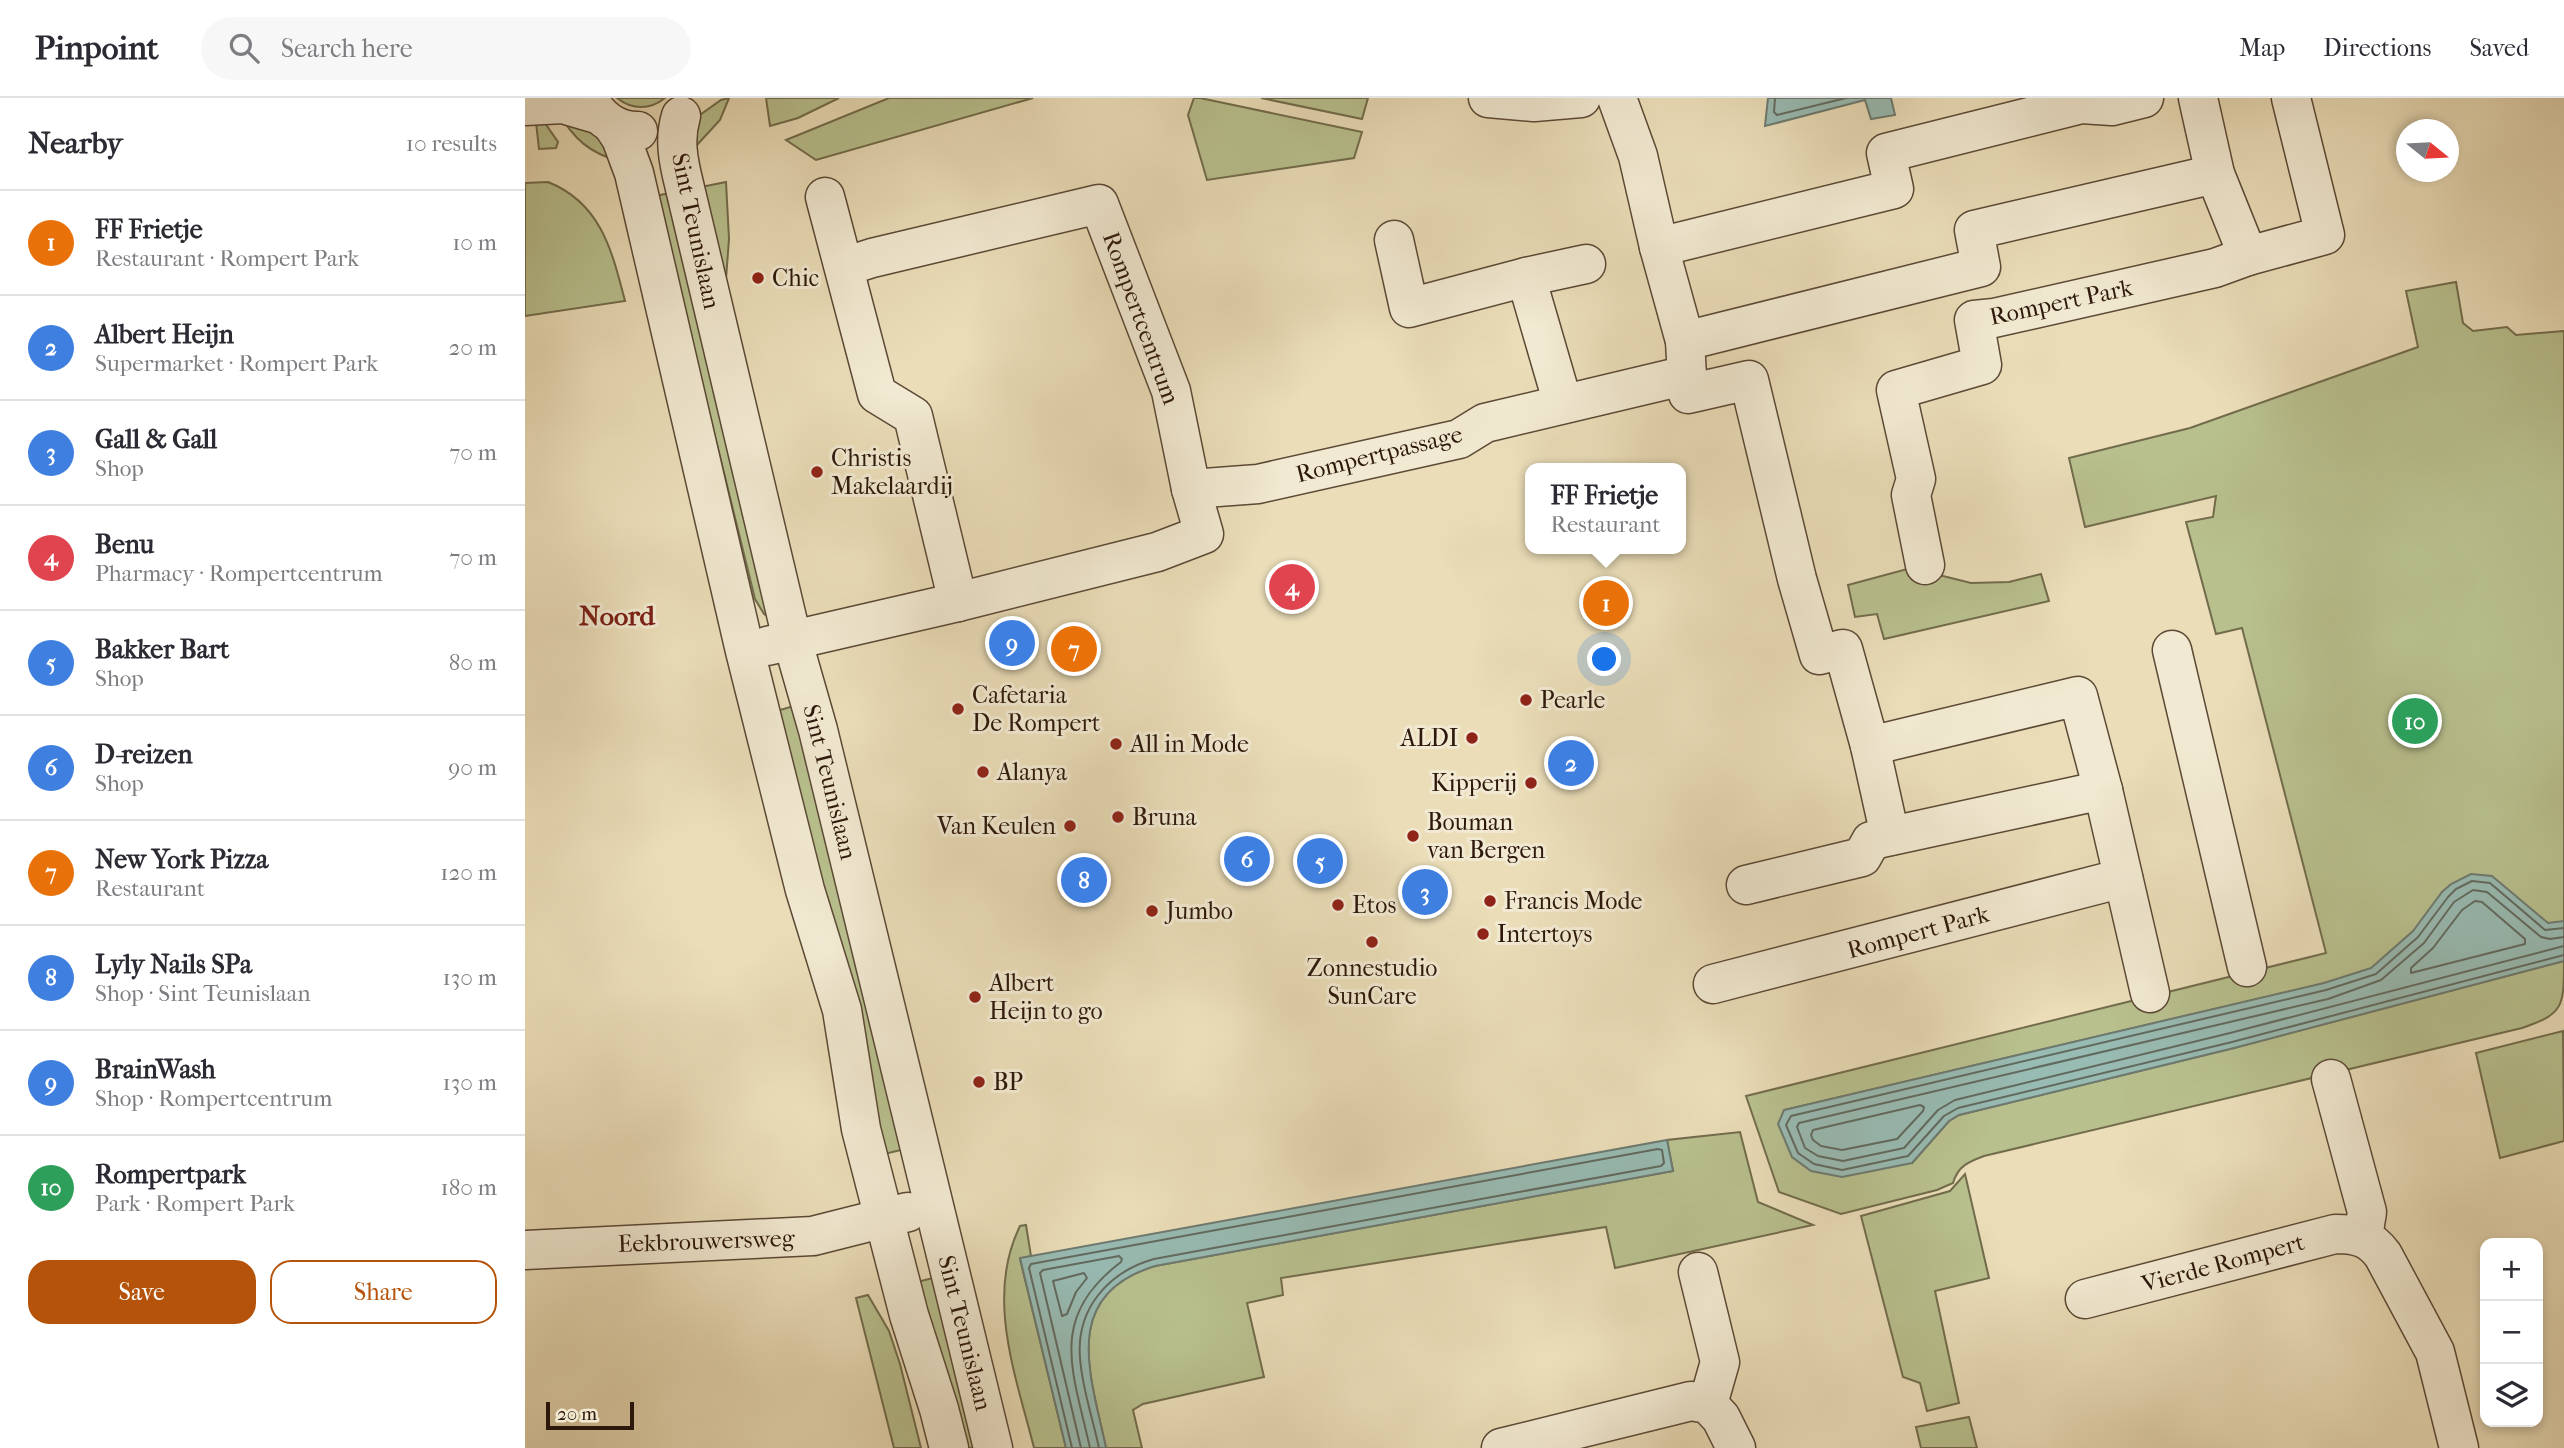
<!DOCTYPE html>
<html lang="en">
<head>
<meta charset="utf-8">
<style>
	body { margin:0; font-family:"IM FELL French Canon",serif; background:#f7f7f7; color:#2b2b33 }
	.controls { position:absolute; right:21px; bottom:21px; display:grid; overflow:hidden; border-radius:14px; box-shadow:0 4px 10px #0003 }
	.controls button { width:63px; height:63px; display:grid; place-items:center; padding:0; border:0; border-bottom:2px solid #e1e1e2; background:#fff; color:#2b2b33; font:35px sans-serif }
	.compass { position:absolute; left:1871px; top:21px; width:63px; height:63px; border-radius:50%; background:#fff; box-shadow:0 4px 10px #0003; rotate:108deg }
	.scale { position:absolute; left:21px; bottom:18px; width:88px; box-sizing:border-box; padding-left:7px; border:4px solid #2d180b; border-top:0; font-size:19px; line-height:24px; white-space:nowrap; color:#2d180b; -webkit-text-stroke:5px #f1e9d1; paint-order:stroke }
	.you { position:absolute; left:1080px; top:562px; width:24px; height:24px; margin:-18px; border:5px solid #fff; border-radius:50%; background:#1a73e8; box-shadow:0 0 0 10px #1a73e833 }
	.badge { display:grid; place-items:center; width:46px; height:46px; border-radius:50%; background:#b45309; color:#fff; font-size:23px; font-weight:700 }
	.pin { position:absolute; translate:-50% -50%; border:4px solid #fff; box-shadow:0 2px 7px #0006 }
	.popup { position:absolute; left:1000px; top:365px; width:161px; height:91px; box-sizing:border-box; display:grid; place-content:center; border-radius:14px; background:#fff; filter:drop-shadow(0 2px 5px #0005); font-size:23px; white-space:nowrap; color:#7c7c81 }
	.popup b { font-size:26px; color:#2b2b33 }
	.popup::after { content:''; position:absolute; left:50%; top:100%; margin-left:-14px; border:14px solid transparent; border-top-color:#fff }
	.list { margin:0; padding:0; list-style:none }
	h2 { display:flex; justify-content:space-between; align-items:center; height:91px; margin:0; padding:0 28px; font-size:30px }
	h2 small { font-size:23px; font-weight:400; color:#7c7c81 }
	.list li { display:grid; grid-template-columns:46px 1fr auto; gap:21px; align-items:center; box-sizing:border-box; height:105px; padding:0 28px; border-top:2px solid #e1e1e2 }
	.list b { display:block; font-size:26px; white-space:nowrap }
	.list p { margin:0; font-size:23px; white-space:nowrap; color:#7c7c81 }
	.list em { font-size:23px; font-style:normal; color:#7c7c81 }
	.actions { display:flex; gap:14px; padding:21px 28px }
	.actions a { flex:1; padding:16px 0; border:2px solid #b45309; border-radius:21px; text-align:center; font-size:24px; color:#b45309 }
	.actions .main { background:#b45309; color:#fff }
	.icon { flex:none; width:38px; height:38px; fill:none; stroke:currentColor; stroke-width:2; stroke-linecap:round; stroke-linejoin:round }
	.map { position:relative; flex:none; width:2039px; height:1350px; overflow:hidden }
	header { display:flex; align-items:center; gap:42px; box-sizing:border-box; height:98px; padding:0 35px; background:#fff; border-bottom:2px solid #e1e1e2 }
	header strong { font-size:33px }
	nav { display:flex; gap:38px; margin-inline-start:auto; font-size:24px }
	.search { width:490px; height:63px; background:#f7f7f7; display:flex; align-items:center; gap:18px; box-sizing:border-box; padding:0 24px; border-radius:38px; color:#7c7c81; font-size:26px }
	main { display:flex }
	aside { flex:1; background:#fff }
	.map>svg:first-child { display:block }
</style>
</head>
<body>
<header>
<strong>Pinpoint</strong>
<div class="search"><svg class="icon" aria-label="search" viewBox="0 0 24 24"><circle cx="10" cy="10" r="6"/><path d="M15 15l6 6"/></svg>Search here</div>
<nav><a>Map</a><a>Directions</a><a>Saved</a></nav>
</header>
<main>
<aside>
<h2>Nearby<small>10 results</small></h2>
<ul class="list">
<li><span class="badge" style="background:#e8710a">1</span><div><b>FF Frietje</b><p>Restaurant · Rompert Park</p></div><em>10 m</em></li>
<li><span class="badge" style="background:#3f7fe0">2</span><div><b>Albert Heijn</b><p>Supermarket · Rompert Park</p></div><em>20 m</em></li>
<li><span class="badge" style="background:#3f7fe0">3</span><div><b>Gall &amp; Gall</b><p>Shop</p></div><em>70 m</em></li>
<li><span class="badge" style="background:#e0444e">4</span><div><b>Benu</b><p>Pharmacy · Rompertcentrum</p></div><em>70 m</em></li>
<li><span class="badge" style="background:#3f7fe0">5</span><div><b>Bakker Bart</b><p>Shop</p></div><em>80 m</em></li>
<li><span class="badge" style="background:#3f7fe0">6</span><div><b>D-reizen</b><p>Shop</p></div><em>90 m</em></li>
<li><span class="badge" style="background:#e8710a">7</span><div><b>New York Pizza</b><p>Restaurant</p></div><em>120 m</em></li>
<li><span class="badge" style="background:#3f7fe0">8</span><div><b>Lyly Nails SPa</b><p>Shop · Sint Teunislaan</p></div><em>130 m</em></li>
<li><span class="badge" style="background:#3f7fe0">9</span><div><b>BrainWash</b><p>Shop · Rompertcentrum</p></div><em>130 m</em></li>
<li><span class="badge" style="background:#2e9e5b">10</span><div><b>Rompertpark</b><p>Park · Rompert Park</p></div><em>180 m</em></li>
</ul>
<div class="actions"><a class="main">Save</a><a>Share</a></div>
</aside>
<div class="map">
<svg width="2039" height="1350" viewBox="0 0 2039 1350">
	<rect width="100%" height="100%" fill="#eaddb8"/>
	<filter id="stains"><feTurbulence type="fractalNoise" baseFrequency=".00286" numOctaves="4"/><feColorMatrix values="0 0 0 0 .2 0 0 0 0 .09 0 0 0 0 .02 0 0 0 .5 -.17"/></filter>
	<radialGradient id="worn" r=".72"><stop offset=".6" stop-color="#630" stop-opacity="0"/><stop offset="1" stop-color="#630" stop-opacity=".3"/></radialGradient>
	<g fill="#b8c08e" stroke="#726c4c" stroke-width="2">
		<path d="M92 0H140C125 12 107 12 92 0Z"/>
		<path d="M204 0 195 22 171 48 172 19 196 2Z"/>
		<path d="M241 0H314L273 20 245 28Z"/>
		<path d="M364 0H508L291 62 261 42Z"/>
		<path d="M669 0H675L837 34 829 60 682 82 663 17Z"/>
		<path d="M736 0H843L837 21Z"/>
		<path d="M33 14 58 22 95 63C65 56 48 40 33 14Z"/>
		<path d="M10 15H18L22 28 33 44 31 50 14 51Z"/>
		<path d="M23 84C76 105 87 153 100 203L0 218V85Z"/>
		<path d="M201 84 204 141 201 181 171 90Z"/>
		<path d="M149 94 244 519 239 516 230 501 167 245 126 99Z"/>
		<path d="M1931 184 1938 225 1948 233 1982 229 1991 237 2039 233V829L1259 1012 1254 1027 1387 1065 1424 1023 1434 1017 1709 950 2039 863C2039 908 2039 916 1997 930L1459 1058C1443 1064 1433 1068 1428 1085L1412 1092 1316 1116 1254 1094 1221 998 1801 855 1717 530 1691 536 1661 424 1688 419 1691 398 1560 429 1544 360 1665 330 1893 249 1881 193Z"/>
		<path d="M1386 470 1446 485 1484 484 1516 476 1524 503 1359 541 1352 516 1330 519 1323 487Z"/>
		<path d="M275 606 384 1050 351 1058 252 613Z"/>
		<path d="M2038 933 2039 1043 1975 1060 1951 955Z"/>
		<path d="M1215 1034 1233 1104 1288 1127 1090 1170 1081 1129 756 1180 758 1197 722 1205 739 1279 618 1306 608 1312 617 1350H581C566 1278 534 1197 630 1168L1148 1073 1142 1042Z"/>
		<path d="M1440 1076 1464 1180 1410 1193 1434 1305 1402 1313 1395 1285 1378 1279 1336 1118 1425 1093Z"/>
		<path d="M501 1127 506 1158 495 1161 541 1350H509C491 1278 460 1199 495 1128Z"/>
		<path d="M416 1178 459 1350H435L388 1185Z"/>
		<path d="M343 1197 364 1233 375 1266 396 1350H369L331 1200Z"/>
		<path d="M1444 1319 1452 1350H1396L1391 1329Z"/>
	</g>
	<g fill="#98bbb3" stroke="#6d7a70" stroke-width="2">
		<path d="M1243 0H1366L1370 17 1346 21 1340 2 1240 28Z"/>
		<path d="M1946 776 1967 778 2023 825 2039 823V863L1709 950 1434 1017 1424 1023 1387 1065 1317 1079 1286 1073 1267 1059 1253 1026 1259 1012 1799 885 1846 870 1888 833 1917 794 1926 786Z"/>
		<path d="M1142 1042 1148 1073 630 1168C534 1197 566 1278 581 1350H541L495 1160Z"/>
	</g>
	<g fill="none" stroke-linecap="round" stroke-linejoin="round">
		<g stroke="#626a5f" stroke-width="2">
			<path d="M1250 0 1249 14 1252 17 1321 0"/>
			<path d="M1950 803 1957 804 2000 841V846L1886 875V870L1908 850 1937 812Z"/>
			<path d="M2039 830 2020 832 1965 785 1947 783 1931 791 1923 799 1893 839 1851 876 1801 892 1266 1018 1261 1027 1273 1055 1289 1066 1317 1072 1383 1058 1419 1018 1433 1010 1707 944 2039 857"/>
			<path d="M2039 839 2025 841 2016 839 1962 794 1948 792 1929 804 1899 845 1856 882 1803 901 1274 1025 1272 1029 1280 1050 1293 1058 1318 1063 1379 1050 1413 1012 1430 1002 1705 935 2039 848"/>
			<path d="M1395 1007 1399 1009 1398 1013 1372 1041 1317 1052 1296 1048 1288 1042 1286 1037 1288 1032Z"/>
			<path d="M559 1175 562 1180 551 1194 542 1216 537 1218 528 1183Z"/>
			<path d="M547 1350 504 1170 506 1166 1133 1051 1137 1052 1139 1065 1136 1068 629 1161C583 1174 551 1211 555 1260 557 1290 568 1321 574 1350"/>
			<path d="M556 1350 515 1175 518 1172 594 1158 597 1161 596 1164C522 1220 548 1273 565 1350"/>
		</g>
		<defs>
			<g id="minor">
				<path d="M62 0C74 19 89 33 113 33"/>
				<path d="M963 0 1009 4 1056 0"/>
				<path d="M1092 0 1113 58 1134 149 1160 243 1163 296 1224 282 1272 481 1294 557 1318 551 1345 648 1365 738"/>
				<path d="M1673 0 1690 76 1723 158 1800 137 1766 0"/>
				<path d="M0 8 38 6 72 16"/>
				<path d="M156 18C149 41 153 62 159 86L267 541 293 632 468 1350"/>
				<path d="M88 28 96 40 109 75 220 553 280 792 317 912 336 1031 384 1217 414 1311 424 1350"/>
				<path d="M300 99 352 296 388 318 433 504"/>
				<path d="M869 142 884 210 1001 179 1061 166"/>
				<path d="M1134 149 1369 91 1361 55 1556 6 1587 8 1619 0"/>
				<path d="M1001 179 1038 306"/>
				<path d="M1160 243 1456 169 1449 132 1690 76"/>
				<path d="M666 391 733 386 934 341 960 325 1162 277"/>
				<path d="M1400 467 1386 397 1391 381 1371 292 1457 267 1449 222 1469 220 1690 170 1723 158"/>
				<path d="M242 548 433 504 632 454 679 436 666 391 646 293 574 106 347 160 319 169"/>
				<path d="M1647 552 1722 869"/>
				<path d="M1345 648 1553 598 1578 692 1625 895"/>
				<path d="M1221 787 1337 759 1346 743 1357 740 1578 692"/>
				<path d="M1188 886 1598 780"/>
				<path d="M1806 981 1842 1114 1838 1139"/>
				<path d="M0 1152 288 1138 383 1114"/>
				<path d="M1173 1174 1195 1264 1183 1306"/>
				<path d="M1560 1201 1810 1136C1831 1136 1845 1139 1858 1157L1910 1254 1934 1350"/>
				<path d="M976 1350 1166 1303 1183 1306 1196 1320 1211 1350"/>
			</g>
		</defs>
		<use href="#minor" stroke="#5c4936" stroke-width="41"/>
		<use href="#minor" stroke="#f1e9d1" stroke-width="38"/>
	</g>
	<g fill="#8f2418" stroke="#f1e9d1" stroke-width="2.5">
		<circle cx="233" cy="180" r="7"/>
		<circle cx="292" cy="374" r="7"/>
		<circle cx="1001" cy="602" r="7"/>
		<circle cx="433" cy="611" r="7"/>
		<circle cx="947" cy="640" r="7"/>
		<circle cx="591" cy="646" r="7"/>
		<circle cx="458" cy="674" r="7"/>
		<circle cx="1006" cy="685" r="7"/>
		<circle cx="593" cy="719" r="7"/>
		<circle cx="545" cy="728" r="7"/>
		<circle cx="888" cy="738" r="7"/>
		<circle cx="965" cy="803" r="7"/>
		<circle cx="813" cy="807" r="7"/>
		<circle cx="627" cy="813" r="7"/>
		<circle cx="958" cy="836" r="7"/>
		<circle cx="847" cy="844" r="7"/>
		<circle cx="450" cy="899" r="7"/>
		<circle cx="454" cy="984" r="7"/>
	</g>
	<g text-anchor="middle" dominant-baseline="central" stroke-width="6" stroke-linejoin="round" paint-order="stroke">
		<g font-size="24" fill="#2d180b" stroke="#f1e9d1">
			<text transform="translate(171 133) rotate(78)">Sint Teunislaan</text>
			<text transform="translate(1536 204) rotate(-12)">Rompert Park</text>
			<text transform="translate(616 220) rotate(70)">Rompertcentrum</text>
			<text transform="translate(854 356) rotate(-14)">Rompertpassage</text>
			<text transform="translate(305 684) rotate(76)">Sint Teunislaan</text>
			<text transform="translate(1393 834) rotate(-15)">Rompert Park</text>
			<text transform="translate(181 1143) rotate(-2)">Eekbrouwersweg</text>
			<text transform="translate(1698 1165) rotate(-15)">Vierde Rompert</text>
			<text transform="translate(440 1235) rotate(76)">Sint Teunislaan</text>
		</g>
		<g font-size="24" fill="#2d180b" stroke="#f1e9d1" text-anchor="start">
			<text x="247" y="180">Chic</text>
			<text x="306" y="360">Christis<tspan x="306" dy="28">Makelaardij</tspan></text>
			<text x="447" y="597">Cafetaria<tspan x="447" dy="28">De Rompert</tspan></text>
			<text x="1015" y="602">Pearle</text>
			<text x="933" y="640" text-anchor="end">ALDI</text>
			<text x="605" y="646">All in Mode</text>
			<text x="472" y="674">Alanya</text>
			<text x="992" y="685" text-anchor="end">Kipperij</text>
			<text x="607" y="719">Bruna</text>
			<text x="902" y="724">Bouman<tspan x="902" dy="28">van Bergen</tspan></text>
			<text x="531" y="728" text-anchor="end">Van Keulen</text>
			<text x="979" y="803">Francis Mode</text>
			<text x="827" y="807">Etos</text>
			<text x="641" y="813">Jumbo</text>
			<text x="972" y="836">Intertoys</text>
			<text x="847" y="870" text-anchor="middle">Zonnestudio<tspan x="847" dy="28">SunCare</tspan></text>
			<text x="464" y="885">Albert<tspan x="464" dy="28">Heijn to go</tspan></text>
			<text x="468" y="984">BP</text>
		</g>
		<g font-size="28" font-weight="bold" fill="#7a1f14" stroke="#f1e9d1">
			<text x="92" y="517">Noord</text>
		</g>
	</g>
	<rect width="100%" height="100%" filter="url(#stains)"/>
	<rect width="100%" height="100%" fill="url(#worn)"/>
</svg>
<div class="controls">
<button>+</button>
<button>−</button>
<button><svg class="icon" aria-label="layers" viewBox="0 0 24 24"><path d="M12 4l9 5-9 5-9-5zM3 14l9 5 9-5"/></svg></button>
</div>
<svg class="compass" viewBox="-18 -18 36 36"><path d="M0-13l5 13h-10z" fill="#e53935"/><path d="M0 13l5-13h-10z" fill="#7c7c81"/></svg>
<div class="scale">20 m</div>
<div class="you"></div>
<div class="pin badge" style="left:1081px;top:505px;background:#e8710a">1</div>
<div class="popup"><b>FF Frietje</b>Restaurant</div>
<div class="pin badge" style="left:1046px;top:665px;background:#3f7fe0">2</div>
<div class="pin badge" style="left:900px;top:794px;background:#3f7fe0">3</div>
<div class="pin badge" style="left:767px;top:489px;background:#e0444e">4</div>
<div class="pin badge" style="left:795px;top:763px;background:#3f7fe0">5</div>
<div class="pin badge" style="left:722px;top:761px;background:#3f7fe0">6</div>
<div class="pin badge" style="left:549px;top:551px;background:#e8710a">7</div>
<div class="pin badge" style="left:559px;top:782px;background:#3f7fe0">8</div>
<div class="pin badge" style="left:487px;top:545px;background:#3f7fe0">9</div>
<div class="pin badge" style="left:1890px;top:623px;background:#2e9e5b">10</div>
</div>
</main>
</body>
</html>
